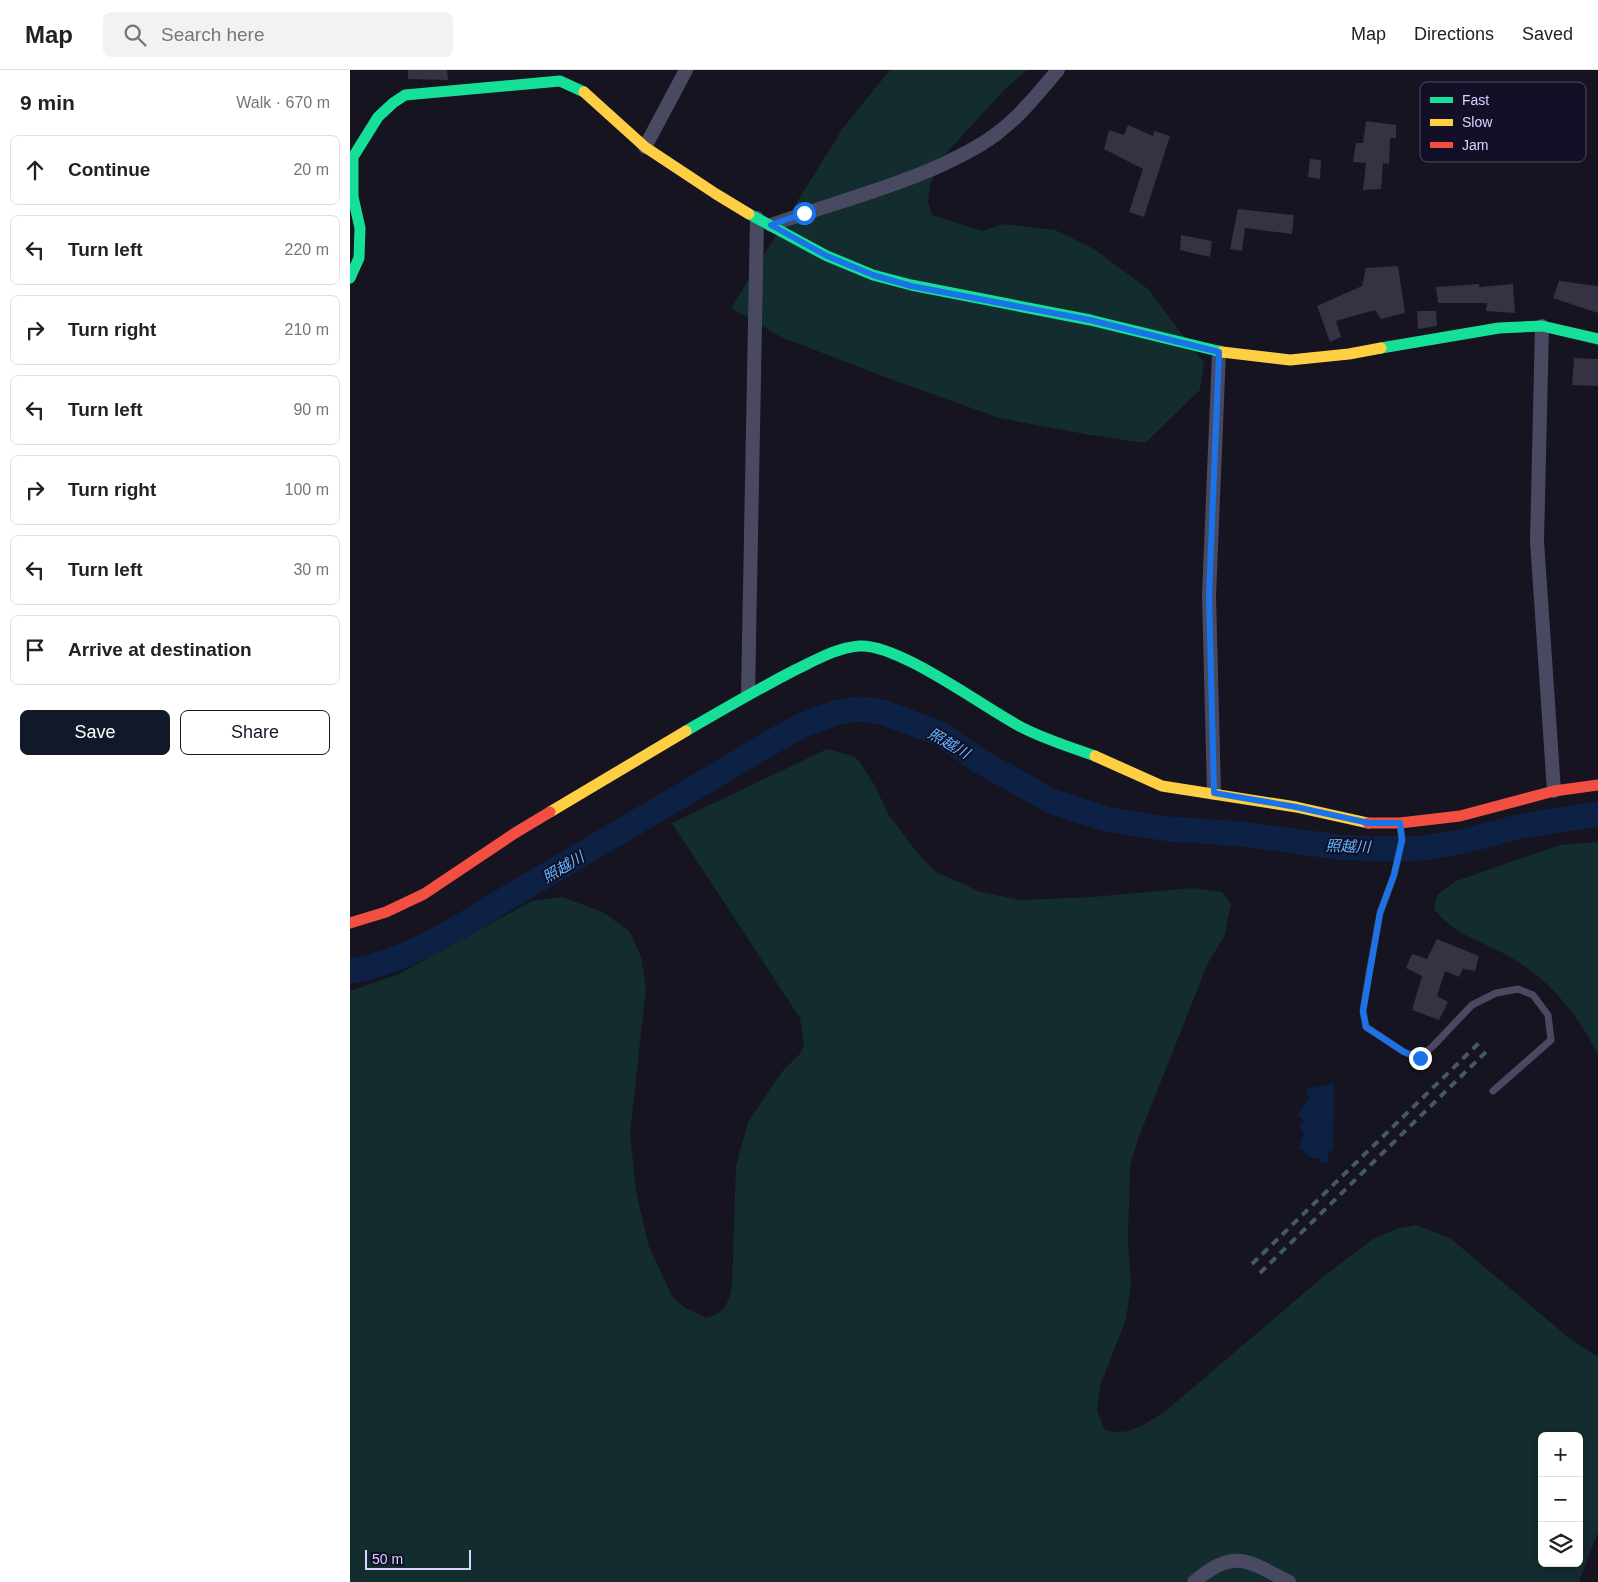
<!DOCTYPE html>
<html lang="en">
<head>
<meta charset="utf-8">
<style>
	body { margin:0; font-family:Arial,"Noto Sans JP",sans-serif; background:#f2f2f2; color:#222 }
	.controls { position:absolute; right:15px; bottom:15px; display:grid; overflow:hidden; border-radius:8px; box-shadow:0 2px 8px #0003 }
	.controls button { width:45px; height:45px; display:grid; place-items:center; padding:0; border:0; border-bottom:1px solid #e0e0e0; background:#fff; color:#222; font:25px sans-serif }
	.scale { position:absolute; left:15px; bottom:12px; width:106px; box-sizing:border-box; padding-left:5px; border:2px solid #d9d4ff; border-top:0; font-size:14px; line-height:18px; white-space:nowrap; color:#d9d4ff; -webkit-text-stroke:4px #130f26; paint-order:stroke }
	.stop { position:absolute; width:15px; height:15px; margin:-11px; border:4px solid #1a73e8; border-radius:50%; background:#fff }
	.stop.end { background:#1a73e8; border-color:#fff; box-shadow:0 1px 5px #0008 }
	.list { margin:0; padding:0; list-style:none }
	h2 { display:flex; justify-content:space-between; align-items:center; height:65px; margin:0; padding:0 20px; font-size:21px }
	h2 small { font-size:16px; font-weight:400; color:#767676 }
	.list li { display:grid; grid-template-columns:32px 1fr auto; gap:15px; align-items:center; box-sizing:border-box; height:70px; margin:0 10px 10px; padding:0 10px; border:1px solid #e0e0e0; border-radius:8px }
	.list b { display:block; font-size:19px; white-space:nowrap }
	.list em { font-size:16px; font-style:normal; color:#767676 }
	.actions { display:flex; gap:10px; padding:15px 20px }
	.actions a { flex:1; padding:11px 0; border:1px solid #111827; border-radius:8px; text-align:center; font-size:18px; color:#111827 }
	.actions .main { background:#111827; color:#fff }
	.icon { flex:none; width:28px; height:28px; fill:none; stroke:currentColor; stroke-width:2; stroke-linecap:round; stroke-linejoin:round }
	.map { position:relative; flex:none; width:1248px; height:1512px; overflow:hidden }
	header { display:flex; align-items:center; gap:30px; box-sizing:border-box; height:70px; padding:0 25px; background:#fff; border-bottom:1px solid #e0e0e0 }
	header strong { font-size:24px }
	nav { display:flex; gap:28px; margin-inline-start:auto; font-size:18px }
	.search { width:350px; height:45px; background:#f2f2f2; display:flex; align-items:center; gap:12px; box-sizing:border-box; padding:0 18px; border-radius:8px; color:#767676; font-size:19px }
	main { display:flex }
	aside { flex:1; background:#fff }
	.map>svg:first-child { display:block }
</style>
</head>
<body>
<header>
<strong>Map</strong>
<div class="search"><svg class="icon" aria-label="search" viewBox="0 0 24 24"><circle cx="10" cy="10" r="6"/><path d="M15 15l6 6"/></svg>Search here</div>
<nav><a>Map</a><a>Directions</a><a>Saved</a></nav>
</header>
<main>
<aside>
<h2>9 min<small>Walk · 670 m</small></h2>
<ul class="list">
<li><svg class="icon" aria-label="ahead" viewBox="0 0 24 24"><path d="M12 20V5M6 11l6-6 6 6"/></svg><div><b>Continue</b></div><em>20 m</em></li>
<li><svg class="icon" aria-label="left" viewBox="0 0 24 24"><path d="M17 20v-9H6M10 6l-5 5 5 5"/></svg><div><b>Turn left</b></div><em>220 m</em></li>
<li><svg class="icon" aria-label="right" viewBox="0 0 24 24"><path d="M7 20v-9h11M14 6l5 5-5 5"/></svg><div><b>Turn right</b></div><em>210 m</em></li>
<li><svg class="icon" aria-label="left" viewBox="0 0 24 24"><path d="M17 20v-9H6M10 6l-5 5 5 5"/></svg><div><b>Turn left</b></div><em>90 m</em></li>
<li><svg class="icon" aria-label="right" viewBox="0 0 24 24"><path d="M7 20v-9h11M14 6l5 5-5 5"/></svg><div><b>Turn right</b></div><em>100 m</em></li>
<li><svg class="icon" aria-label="left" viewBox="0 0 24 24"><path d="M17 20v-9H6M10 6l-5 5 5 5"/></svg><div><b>Turn left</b></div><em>30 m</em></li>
<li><svg class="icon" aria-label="arrive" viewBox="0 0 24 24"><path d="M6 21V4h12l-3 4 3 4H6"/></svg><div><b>Arrive at destination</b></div></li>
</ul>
<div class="actions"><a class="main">Save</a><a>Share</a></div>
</aside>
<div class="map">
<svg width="1248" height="1512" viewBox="0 0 1248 1512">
	<rect width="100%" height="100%" fill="#161421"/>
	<g fill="#132c2d" fill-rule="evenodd">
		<path d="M540 0H677L655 19 591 89 580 116 578 131 582 145 632 161 654 154 705 160 744 179 798 219 854 293 850 320 795 373 740 365 649 348 535 307 431 267 381 238 493 58Z"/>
		<path d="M477 679 502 686 509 691 525 716 538 744 566 781 586 802 631 822 670 830 742 827 843 818 872 822 881 834 874 867 858 893 788 1069 780 1096 778 1170 781 1216 776 1249 750 1316 747 1340 754 1359C778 1369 798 1352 818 1339L974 1206 1023 1169 1049 1158 1066 1155 1100 1168 1219 1268 1248 1287V1462L1229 1512H0V921L49 904 182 831 212 827 253 842 280 862 291 887 296 917 280 1063 286 1121 299 1177 322 1226 334 1237 356 1248C375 1243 378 1234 382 1216L386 1096 398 1052 432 1002 450 984 454 975 450 948 322 753ZM1192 1366H1229V1493H1192Z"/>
		<path d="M1248 772V985C1224 938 1195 904 1147 880 1121 867 1103 863 1084 839L1087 825 1106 811 1210 775Z"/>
	</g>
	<path fill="#0d2144" d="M984 1013 983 1080 978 1082 979 1093H971V1088H962L949 1078 954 1063 949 1057 954 1050 947 1045 959 1029 956 1019Z"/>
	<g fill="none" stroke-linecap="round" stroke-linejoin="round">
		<path stroke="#0d2144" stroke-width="25" d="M0 901C61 891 112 855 164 824 247 775 330 727 413 677L453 655 488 642 509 639 532 642 591 664 631 692 703 732 760 750 819 759 892 764 988 777 1023 779 1076 778 1114 771 1171 756 1248 744"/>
	</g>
	<g fill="#343243">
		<path d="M58 0H97L98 10 58 9Z"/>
		<path d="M1016 51 1046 55V68H1040L1039 94 1033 93 1031 119 1013 120 1016 93 1003 92 1006 73H1013Z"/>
		<path d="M778 55 803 66 804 61 820 66 794 147 779 142 793 99 754 79 759 60 774 65Z"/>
		<path d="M960 89 971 90 970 109 958 107Z"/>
		<path d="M888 139 944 145 942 164 895 158 892 181 880 179Z"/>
		<path d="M831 165 862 171 860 187 830 180Z"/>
		<path d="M1048 196 1055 243 1031 249 1025 240 986 251 991 267 980 272 967 236 1012 216 1016 198Z"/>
		<path d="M1209 211 1248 216V243L1203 228Z"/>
		<path d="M1129 214V217L1163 214 1165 243 1136 241 1137 233H1088L1086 217Z"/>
		<path d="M1067 241H1086L1087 256 1068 259Z"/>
		<path d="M1224 288 1248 289V316L1222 315Z"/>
		<path d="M1087 869 1129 886 1125 901 1113 899 1109 907 1095 901 1087 926 1098 932 1089 950 1062 940 1072 906 1056 898 1062 884 1077 889Z"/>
	</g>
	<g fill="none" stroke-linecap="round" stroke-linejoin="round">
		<path stroke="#4a4962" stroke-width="7" d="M1050 754 1052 770 1044 805 1030 843 1019 904 1013 941 1016 957 1054 982 1070 988 1084 975 1122 935 1146 923 1168 919 1183 925 1198 945 1201 970 1143 1021"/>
		<g stroke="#4a4962" stroke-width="14">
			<path d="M295 77 336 0"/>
			<path d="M421 155C476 135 533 121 587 97 609 87 632 76 650 61 672 44 690 21 708 0"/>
			<path d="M1192 256 1187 471 1204 721"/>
			<path d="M398 624 407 148"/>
			<path d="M864 723 859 525 869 282"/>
			<path d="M844 1512C884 1477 898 1491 939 1512"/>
		</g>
		<g stroke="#16e098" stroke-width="11">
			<path d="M399 144 477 186 523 205 561 215 740 250 872 282"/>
			<path d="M0 208 9 188 10 158 3 127V87L28 47 43 33 55 25 210 11 234 22"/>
			<path d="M1031 278 1149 258 1192 256 1248 269"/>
			<path d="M336 661C372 640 408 619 445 600 466 590 486 578 509 576 548 573 633 637 671 657 694 669 720 677 745 686"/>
		</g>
		<g stroke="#ffcf43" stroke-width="11">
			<path d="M234 22 295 77 366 124 399 144"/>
			<path d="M872 282 940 290 999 284 1031 278"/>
			<path d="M745 686 812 716 946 737 1018 753"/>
			<path d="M200 742 336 661"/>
		</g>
		<g stroke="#f24e42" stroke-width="11">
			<path d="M1018 753H1050L1110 746 1204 721 1248 715"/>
			<path d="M0 853 36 842 74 824 165 763 200 742"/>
		</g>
		<g stroke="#43596b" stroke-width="4" stroke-dasharray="8 6" stroke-linecap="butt">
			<path d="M902 1194 1132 970"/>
			<path d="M910 1203 1140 978"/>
		</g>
	</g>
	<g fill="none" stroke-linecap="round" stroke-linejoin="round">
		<path stroke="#1a73e8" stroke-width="6" d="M454 143 421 155 477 186 523 205 561 216 740 250 869 282 859 525 864 723 946 737 1019 753H1050L1052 770 1044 805 1030 843 1013 941 1016 957 1054 982 1070 988"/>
	</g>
	<g text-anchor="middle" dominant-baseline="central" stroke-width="4" stroke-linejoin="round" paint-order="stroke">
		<g font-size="15" font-style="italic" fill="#62b6ff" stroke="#130f26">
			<text transform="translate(599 673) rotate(30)">照越川</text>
			<text transform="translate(998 776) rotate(2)">照越川</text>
			<text transform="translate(213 797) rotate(-31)">照越川</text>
		</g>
	</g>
	<rect x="1070" y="12" width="166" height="80" rx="8" fill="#130f26" stroke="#4e4a67" stroke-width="1"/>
	<rect x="1080" y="27" width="23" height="6" fill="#16e098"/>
	<rect x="1080" y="49" width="23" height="7" fill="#ffcf43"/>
	<rect x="1080" y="72" width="23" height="6" fill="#f24e42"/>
	<g font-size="14" fill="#d9d4ff">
		<text x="1112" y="35">Fast</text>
		<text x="1112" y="57">Slow</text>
		<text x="1112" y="80">Jam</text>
	</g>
</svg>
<div class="controls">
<button>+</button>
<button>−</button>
<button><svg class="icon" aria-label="layers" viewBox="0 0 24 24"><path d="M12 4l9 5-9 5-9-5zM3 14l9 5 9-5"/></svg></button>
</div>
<div class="scale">50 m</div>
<div class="stop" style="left:454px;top:143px"></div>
<div class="stop end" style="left:1070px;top:988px"></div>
</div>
</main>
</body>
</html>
